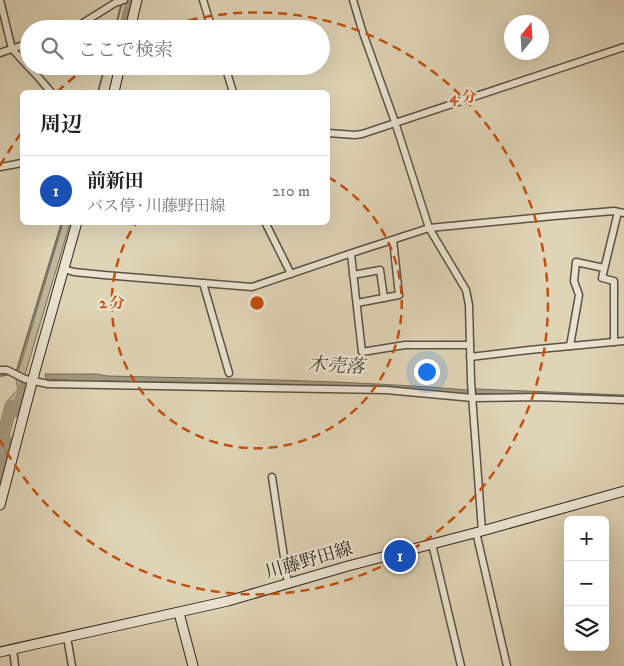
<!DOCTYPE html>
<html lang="ja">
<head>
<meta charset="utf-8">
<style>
	body { margin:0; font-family:"IM FELL DW Pica","Noto Serif JP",serif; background:#f6f6f6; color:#222 }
	.controls { position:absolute; right:15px; bottom:15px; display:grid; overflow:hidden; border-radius:8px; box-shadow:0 5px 20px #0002 }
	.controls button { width:45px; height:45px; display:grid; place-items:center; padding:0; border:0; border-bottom:1px solid #e0e0e0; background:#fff; color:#222; font:25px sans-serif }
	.compass { position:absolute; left:504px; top:15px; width:45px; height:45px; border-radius:50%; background:#fff; box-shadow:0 5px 20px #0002; rotate:18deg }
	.you { position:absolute; left:426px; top:371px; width:18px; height:18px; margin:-12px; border:4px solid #fff; border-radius:50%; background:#1a73e8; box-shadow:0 0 0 8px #1a73e833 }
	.badge { display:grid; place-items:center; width:32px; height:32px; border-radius:50%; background:#ea580c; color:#fff; font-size:16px; font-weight:700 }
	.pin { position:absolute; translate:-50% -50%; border:2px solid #fff; box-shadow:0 1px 5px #0006 }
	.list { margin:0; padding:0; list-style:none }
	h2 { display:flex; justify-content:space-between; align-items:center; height:65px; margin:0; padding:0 20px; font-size:21px }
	h2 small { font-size:16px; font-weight:400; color:#767676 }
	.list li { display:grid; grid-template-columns:32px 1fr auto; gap:15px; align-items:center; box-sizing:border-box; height:70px; padding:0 20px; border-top:1px solid #e0e0e0 }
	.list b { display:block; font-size:19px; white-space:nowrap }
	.list p { margin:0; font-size:16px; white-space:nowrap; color:#767676 }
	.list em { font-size:16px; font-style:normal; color:#767676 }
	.icon { flex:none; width:28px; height:28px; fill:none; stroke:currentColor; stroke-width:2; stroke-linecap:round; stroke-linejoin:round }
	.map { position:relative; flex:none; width:624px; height:666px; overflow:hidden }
	.search { position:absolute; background:#fff; box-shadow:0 5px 20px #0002; left:20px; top:20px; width:310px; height:55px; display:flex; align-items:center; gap:12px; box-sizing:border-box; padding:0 18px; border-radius:28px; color:#767676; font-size:19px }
	.panel { position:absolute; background:#fff; box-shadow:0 5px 20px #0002; left:20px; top:90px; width:310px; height:135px; border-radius:8px }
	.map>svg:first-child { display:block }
</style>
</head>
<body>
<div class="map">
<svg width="624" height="666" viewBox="0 0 624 666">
	<rect width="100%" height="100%" fill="#dfd4b6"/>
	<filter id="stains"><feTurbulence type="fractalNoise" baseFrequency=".004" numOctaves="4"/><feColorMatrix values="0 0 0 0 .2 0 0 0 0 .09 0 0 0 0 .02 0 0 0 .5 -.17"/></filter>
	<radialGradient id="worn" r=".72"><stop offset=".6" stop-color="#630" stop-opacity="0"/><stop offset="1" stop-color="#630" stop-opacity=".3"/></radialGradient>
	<path fill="#c1b79c" stroke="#786f5d" d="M63 223H70L26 371 0 470V425L6 403 18 389 16 380 19 370Z"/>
	<g fill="#a49982" stroke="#766b5a">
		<path d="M45 374H96L108 376C228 379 348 380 468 390V394C348 384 228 383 107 381L96 382 46 379Z"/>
		<path d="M476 389 624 395V398L477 394Z"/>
	</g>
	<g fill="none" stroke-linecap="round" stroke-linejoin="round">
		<g stroke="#766b5a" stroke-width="2">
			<path d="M115 29 122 2"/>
			<path d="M98 92 105 66"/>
			<path d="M14 371 17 370 62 222"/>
			<path d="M0 376 10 374"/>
		</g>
		<g stroke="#a49982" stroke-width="11">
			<path d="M124 29 131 0"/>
			<path d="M17 412 25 383"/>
			<path d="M0 444 10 405"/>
			<path d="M0 481 10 442"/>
		</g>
		<defs>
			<g id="street">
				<path d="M0 0 12 49 39 78 51 92"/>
				<path d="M203 0 212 29"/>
				<path d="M353 0 362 30 395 122 429 228 466 290 469 305 471 382 482 531"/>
				<path d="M71 29 78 26 115 3 124 0"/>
				<path d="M0 53 29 43"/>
				<path d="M225 66 233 92"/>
				<path d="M328 133 355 135 362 134 624 47"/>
				<path d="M0 167 22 163"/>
				<path d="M265 222 291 274"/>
				<path d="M351 254 362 352 405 345H470"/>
				<path d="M64 269 74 272 104 275 252 287 358 251 429 228 554 216 614 211 624 213"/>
				<path d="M353 275 380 270 384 298"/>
				<path d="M203 283 229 373"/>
				<path d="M357 303 399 295 393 240"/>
				<path d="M614 342V281L602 278 618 212"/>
				<path d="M570 346 579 295 574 281 576 262 604 268"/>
				<path d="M470 357 529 350 624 341"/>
				<path d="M0 370H7L25 379 48 384 386 390 473 398 538 397 624 400"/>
				<path d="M272 477 288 584"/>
				<path d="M476 532 507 666"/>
				<path d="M432 544 461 666"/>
				<path d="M67 637 72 666"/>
				<path d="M13 649 15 666"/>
			</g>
			<g id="secondary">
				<path d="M130 29 137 0"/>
				<path d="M114 92 120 66"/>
				<path d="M0 505 35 371 77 222"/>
				<path d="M179 613 193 666"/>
				<path d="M0 652 228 601 348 566 482 531 624 491"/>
			</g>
		</defs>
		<use href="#street" stroke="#5c5244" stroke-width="9"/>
		<use href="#secondary" stroke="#30271e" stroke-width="11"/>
		<use href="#street" stroke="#eae3d0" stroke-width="6"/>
		<use href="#secondary" stroke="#eae3d0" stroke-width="9"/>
	</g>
	<g fill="none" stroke="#c34f10" stroke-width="2.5" stroke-dasharray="9 6">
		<path d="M328 177A145 145 0 1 1 136 223"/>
		<path d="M0 166A291 291 0 0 1 22 132M57 92A291 291 0 0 1 86 68M160 29A291 291 0 1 1 0 440"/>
	</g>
	<g text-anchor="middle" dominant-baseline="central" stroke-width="4.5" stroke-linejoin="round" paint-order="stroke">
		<g font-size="18" fill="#30271e" stroke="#eae3d0">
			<text transform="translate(309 561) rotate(-16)">川藤野田線</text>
		</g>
		<g font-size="19" font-style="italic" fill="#53493c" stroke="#eae3d0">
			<text transform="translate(336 366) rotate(3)">木売落</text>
		</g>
	</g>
	<circle cx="257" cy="303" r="8" fill="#c34f10" stroke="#eae3d0" stroke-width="2.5"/>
	<g font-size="15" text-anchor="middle" font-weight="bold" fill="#c34f10" stroke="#eae3d0" stroke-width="4.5" stroke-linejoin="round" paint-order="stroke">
		<text x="463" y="102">4 分</text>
		<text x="112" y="308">2 分</text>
	</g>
	<rect width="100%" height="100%" filter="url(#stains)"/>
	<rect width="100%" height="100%" fill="url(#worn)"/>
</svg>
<div class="controls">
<button>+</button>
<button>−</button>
<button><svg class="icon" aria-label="layers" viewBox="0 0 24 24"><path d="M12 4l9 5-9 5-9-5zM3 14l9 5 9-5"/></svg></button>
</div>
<svg class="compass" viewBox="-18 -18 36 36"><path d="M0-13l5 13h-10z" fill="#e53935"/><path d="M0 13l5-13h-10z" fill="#767676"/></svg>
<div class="you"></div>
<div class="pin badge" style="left:400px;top:556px;background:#1a4fb4">1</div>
<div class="search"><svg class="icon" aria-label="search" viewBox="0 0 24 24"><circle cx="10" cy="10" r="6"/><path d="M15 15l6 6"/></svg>ここで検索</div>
<section class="panel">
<h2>周辺<small></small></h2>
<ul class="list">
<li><span class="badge" style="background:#1a4fb4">1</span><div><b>前新田</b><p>バス停 · 川藤野田線</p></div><em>210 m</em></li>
</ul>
</section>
</div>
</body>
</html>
